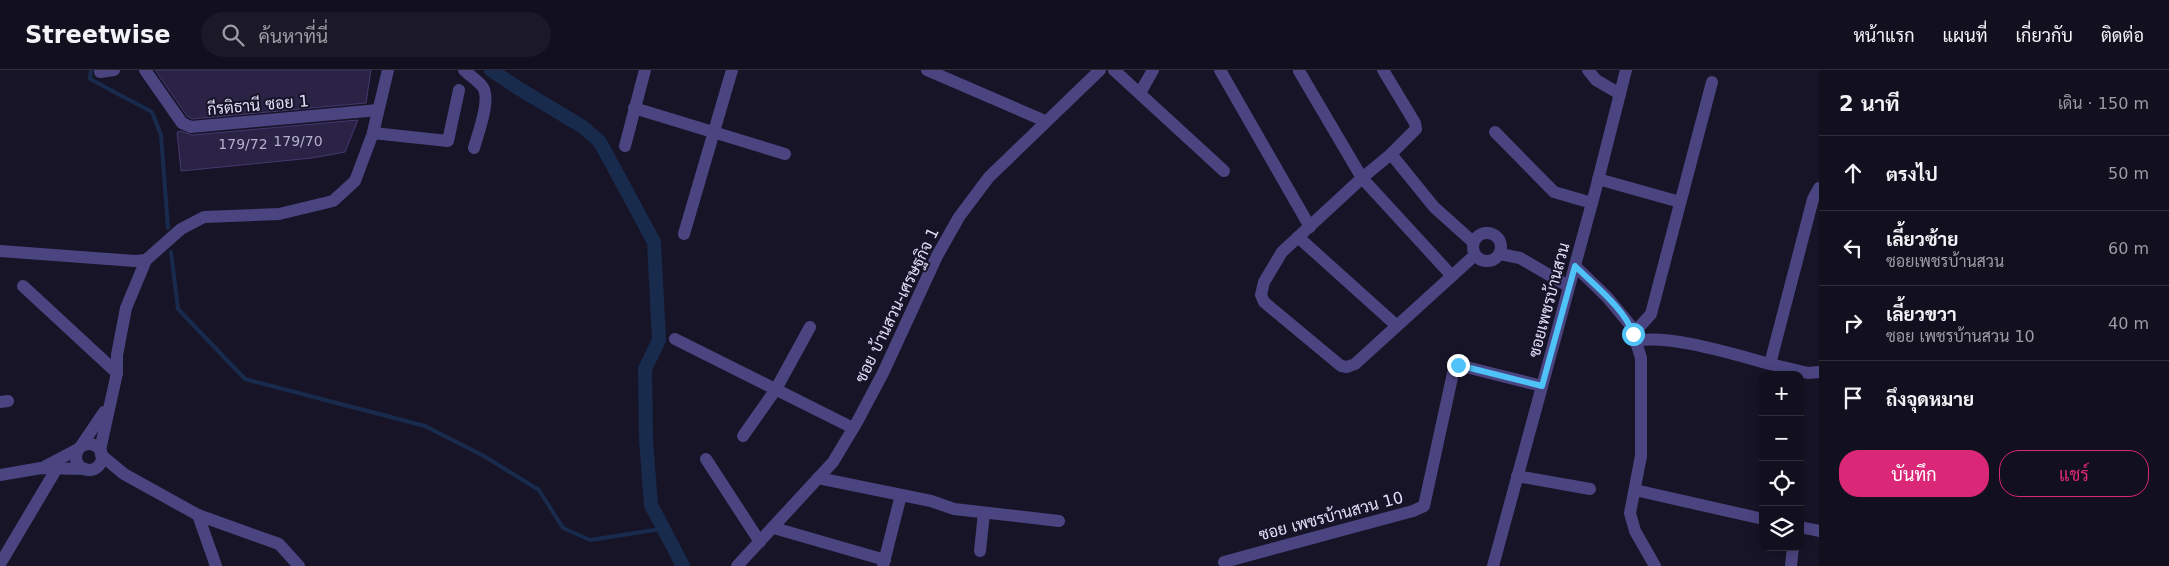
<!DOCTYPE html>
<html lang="th">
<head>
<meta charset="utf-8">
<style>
	body { margin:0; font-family:"DejaVu Sans",Sarabun,sans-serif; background:#1b1827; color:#f1f3f6 }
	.controls { position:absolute; right:15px; bottom:15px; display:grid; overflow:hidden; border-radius:10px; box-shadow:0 2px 12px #0003 }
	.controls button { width:45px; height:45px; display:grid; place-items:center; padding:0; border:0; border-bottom:1px solid #312f3c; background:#120f1e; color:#f1f3f6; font:25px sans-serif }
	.stop { position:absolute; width:15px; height:15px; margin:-11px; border:4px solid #4fc3f7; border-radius:50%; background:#fff }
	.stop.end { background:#4fc3f7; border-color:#fff; box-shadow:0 1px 5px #0008 }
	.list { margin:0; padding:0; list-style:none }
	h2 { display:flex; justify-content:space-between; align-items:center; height:65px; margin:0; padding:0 20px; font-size:21px }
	h2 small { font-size:16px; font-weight:400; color:#9c9ca4 }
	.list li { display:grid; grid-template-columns:32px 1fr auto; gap:15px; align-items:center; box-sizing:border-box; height:75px; padding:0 20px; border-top:1px solid #312f3c }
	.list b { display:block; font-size:19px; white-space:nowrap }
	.list p { margin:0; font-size:16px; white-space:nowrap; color:#9c9ca4 }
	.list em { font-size:16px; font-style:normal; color:#9c9ca4 }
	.actions { display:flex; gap:10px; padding:15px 20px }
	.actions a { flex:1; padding:11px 0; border:1px solid #db2777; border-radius:20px; text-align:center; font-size:18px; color:#db2777 }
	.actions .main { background:#db2777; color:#fff }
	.icon { flex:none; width:28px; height:28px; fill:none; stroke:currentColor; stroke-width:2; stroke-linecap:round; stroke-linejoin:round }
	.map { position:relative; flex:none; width:1819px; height:496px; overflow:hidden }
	header { display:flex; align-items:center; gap:30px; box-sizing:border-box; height:70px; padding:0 25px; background:#120f1e; border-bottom:1px solid #312f3c }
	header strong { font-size:24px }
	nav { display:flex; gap:28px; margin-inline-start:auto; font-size:18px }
	.search { width:350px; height:45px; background:#1b1827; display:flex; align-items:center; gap:12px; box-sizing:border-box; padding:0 18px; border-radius:28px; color:#9c9ca4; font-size:19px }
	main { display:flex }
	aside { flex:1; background:#120f1e }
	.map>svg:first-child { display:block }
</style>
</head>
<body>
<header>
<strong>Streetwise</strong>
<div class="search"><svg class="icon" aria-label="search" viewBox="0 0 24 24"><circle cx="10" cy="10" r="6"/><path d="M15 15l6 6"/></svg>ค้นหาที่นี่</div>
<nav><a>หน้าแรก</a><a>แผนที่</a><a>เกี่ยวกับ</a><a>ติดต่อ</a></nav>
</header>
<main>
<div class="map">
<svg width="1819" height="496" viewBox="0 0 1819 496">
	<rect width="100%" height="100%" fill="#181428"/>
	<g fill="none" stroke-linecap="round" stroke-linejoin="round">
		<g stroke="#182b4d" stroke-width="4">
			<path d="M91 0 90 9 152 42 161 65 168 158"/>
			<path d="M171 182 178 239 245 309 425 356 484 386 539 420 563 458 590 470 661 459"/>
		</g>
		<path stroke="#182b4d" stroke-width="14" d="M491 0 518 18 583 57 600 72 654 172 659 270 645 299 646 369 651 435 683 496"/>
	</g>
	<g fill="#2b2346" stroke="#45386f">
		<path d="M155 0H371L366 33 192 49 187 46Z"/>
		<path d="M358 50 345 82 312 88 181 101 177 62 181 61 192 65Z"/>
	</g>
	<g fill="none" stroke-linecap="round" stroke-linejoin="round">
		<g stroke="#4a4581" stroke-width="12">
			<path d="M100 0V2L114 0"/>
			<path d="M145 0 182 53 191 57 378 40 373 63 448 71 459 20"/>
			<path d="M464 0C469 5 477 10 482 16 492 28 478 63 474 78"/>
			<path d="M927 0 1045 51"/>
			<path d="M1114 0 1224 101"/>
			<path d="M1220 0 1310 157"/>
			<path d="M1383 0 1415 53 1416 59 1391 84 1362 108 1282 182 1264 212 1261 225 1264 232 1341 296 1347 297 1355 294 1475 185"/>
			<path d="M1588 0 1596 10 1620 24"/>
			<path d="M1299 1 1362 108 1452 206"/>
			<path d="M1140 23 1153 0"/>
			<path d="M634 38 785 84"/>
			<path d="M1495 62 1554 122 1592 133"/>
			<path d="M625 76 645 0"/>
			<path d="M1391 84 1434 137 1473 172"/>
			<path d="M1598 109 1680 132"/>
			<path d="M1819 118 1813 129 1770 294 1808 303 1819 302"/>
			<circle cx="1487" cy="177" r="14"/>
			<path d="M684 164 732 0"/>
			<path d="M1298 167 1397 256"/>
			<path d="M0 181 135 191 146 190"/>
			<path d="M1500 184 1520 188 1568 216"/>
			<path d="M1575 196 1607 227 1631 256 1641 288V386L1630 443 1635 461 1655 496"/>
			<path d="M23 216 117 303"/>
			<path d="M1633 264 1651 244 1712 12"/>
			<path d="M675 269 853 358"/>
			<path d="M1635 271C1671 264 1735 285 1770 294"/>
			<path d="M0 332 8 331"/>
			<path d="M743 366 776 319 810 257"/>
			<circle cx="89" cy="387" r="13"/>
			<path d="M81 376 104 342"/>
			<path d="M100 380 117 303V285L126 238 146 190 181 159 204 147 279 144 333 131 355 111 373 63 388 0"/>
			<path d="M101 385 124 404 198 445 279 474 299 496"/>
			<path d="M706 389 760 472"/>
			<path d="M44 397 78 379"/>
			<path d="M0 405 41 398 85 399"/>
			<path d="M1517 406 1590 419"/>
			<path d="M818 408 931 431 954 439 1059 451"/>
			<path d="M1635 420 1763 449"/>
			<path d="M198 445 216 496"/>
			<path d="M1800 457 1819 461"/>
			<path d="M774 458 885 490"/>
			<path d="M980 481 984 443"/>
			<path d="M1224 492 1413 441 1424 436 1453 303 1458 295 1542 316"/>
			<path d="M0 494 57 398"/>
			<path d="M737 496 833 392 857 352 883 303 937 186 959 147 989 107 1100 0"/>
			<path d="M883 496 901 425"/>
			<path d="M1493 496 1595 122 1626 0"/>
			<path d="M1791 496 1793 477"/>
		</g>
	</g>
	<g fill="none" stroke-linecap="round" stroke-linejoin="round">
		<path stroke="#4fc3f7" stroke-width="6" d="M1458 295 1542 316 1575 196C1593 214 1626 240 1633 264"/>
	</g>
	<g text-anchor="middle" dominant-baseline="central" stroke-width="4" stroke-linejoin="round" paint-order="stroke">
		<g font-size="14" fill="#b5b0ce">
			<text x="298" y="71">179/70</text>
			<text x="243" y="74">179/72</text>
		</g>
		<g font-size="16" fill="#e3dffb" stroke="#181428">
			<text transform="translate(258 35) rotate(-5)">กีรติธานี ซอย 1</text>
			<text transform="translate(1549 230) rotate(-75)">ซอยเพชรบ้านสวน</text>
			<text transform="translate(897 235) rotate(-64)">ซอย บ้านสวน-เศรษฐกิจ 1</text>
			<text transform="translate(1331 446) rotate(-15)">ซอย เพชรบ้านสวน 10</text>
		</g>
	</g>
</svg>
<div class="controls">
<button>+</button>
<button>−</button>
<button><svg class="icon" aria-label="locate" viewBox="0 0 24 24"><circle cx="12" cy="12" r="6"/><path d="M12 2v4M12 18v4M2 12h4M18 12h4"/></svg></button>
<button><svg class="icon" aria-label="layers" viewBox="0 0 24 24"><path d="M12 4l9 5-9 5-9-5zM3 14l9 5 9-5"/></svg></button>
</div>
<div class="stop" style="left:1633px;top:264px"></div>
<div class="stop end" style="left:1458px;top:295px"></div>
</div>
<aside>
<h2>2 นาที<small>เดิน · 150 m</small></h2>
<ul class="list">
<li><svg class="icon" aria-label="ahead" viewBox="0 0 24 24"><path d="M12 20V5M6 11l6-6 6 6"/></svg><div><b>ตรงไป</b></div><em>50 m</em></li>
<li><svg class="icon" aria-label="left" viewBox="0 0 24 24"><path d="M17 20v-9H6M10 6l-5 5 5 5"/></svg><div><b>เลี้ยวซ้าย</b><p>ซอยเพชรบ้านสวน</p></div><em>60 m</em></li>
<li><svg class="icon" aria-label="right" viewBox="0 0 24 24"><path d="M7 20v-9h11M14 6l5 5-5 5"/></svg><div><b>เลี้ยวขวา</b><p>ซอย เพชรบ้านสวน 10</p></div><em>40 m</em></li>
<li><svg class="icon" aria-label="arrive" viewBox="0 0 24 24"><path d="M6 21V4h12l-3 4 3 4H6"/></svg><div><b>ถึงจุดหมาย</b></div></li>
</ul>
<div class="actions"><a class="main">บันทึก</a><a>แชร์</a></div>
</aside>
</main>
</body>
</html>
